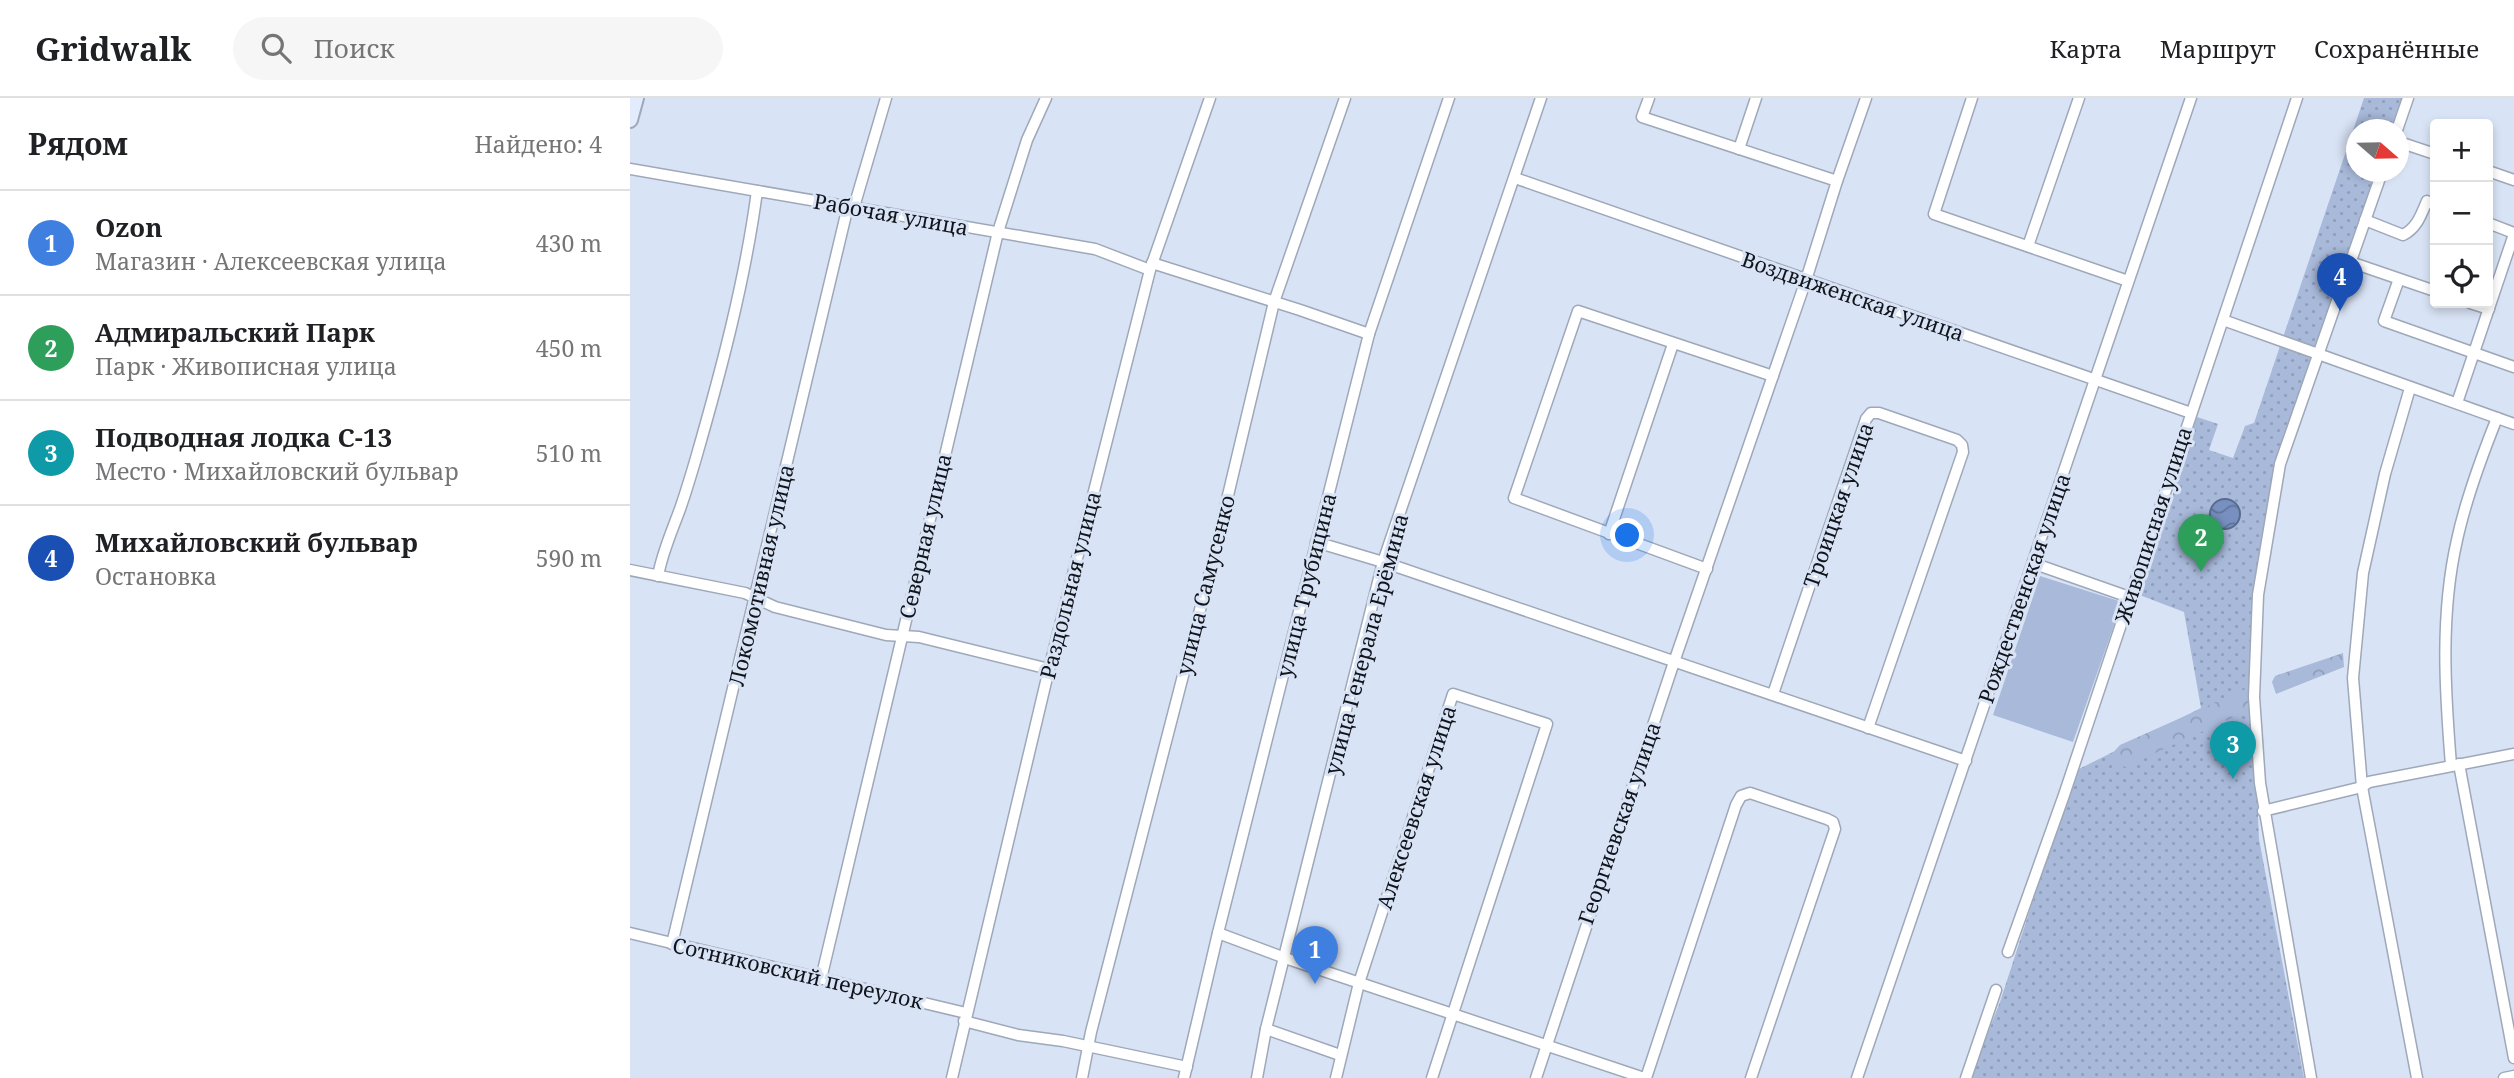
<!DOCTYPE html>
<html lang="ru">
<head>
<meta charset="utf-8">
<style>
	body { margin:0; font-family:"Noto Serif",serif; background:#f6f6f6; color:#202124 }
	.controls { position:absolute; right:21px; top:21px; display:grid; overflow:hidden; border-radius:7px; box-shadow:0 4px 10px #0003 }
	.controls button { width:63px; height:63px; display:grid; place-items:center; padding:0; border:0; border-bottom:2px solid #e0e0e0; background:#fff; color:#202124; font:35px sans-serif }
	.compass { position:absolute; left:1716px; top:21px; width:63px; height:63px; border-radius:50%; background:#fff; box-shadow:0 4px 10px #0003; rotate:110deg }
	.you { position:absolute; left:998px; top:438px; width:24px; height:24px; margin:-18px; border:5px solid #fff; border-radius:50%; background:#1a73e8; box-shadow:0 0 0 10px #1a73e833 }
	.badge { display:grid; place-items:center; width:46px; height:46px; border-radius:50%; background:#db2777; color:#fff; font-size:23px; font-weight:700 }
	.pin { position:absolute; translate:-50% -58px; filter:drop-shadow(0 2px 4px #0008) }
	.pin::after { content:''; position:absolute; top:37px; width:24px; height:21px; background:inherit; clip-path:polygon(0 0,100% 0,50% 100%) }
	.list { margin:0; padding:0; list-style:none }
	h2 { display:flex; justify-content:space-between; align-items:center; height:91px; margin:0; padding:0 28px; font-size:30px }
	h2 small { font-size:23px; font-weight:400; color:#757577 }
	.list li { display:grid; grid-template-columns:46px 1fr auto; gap:21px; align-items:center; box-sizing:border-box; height:105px; padding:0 28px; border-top:2px solid #e0e0e0 }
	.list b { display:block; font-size:26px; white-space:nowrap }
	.list p { margin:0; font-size:23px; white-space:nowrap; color:#757577 }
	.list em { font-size:23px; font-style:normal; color:#757577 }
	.icon { flex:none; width:38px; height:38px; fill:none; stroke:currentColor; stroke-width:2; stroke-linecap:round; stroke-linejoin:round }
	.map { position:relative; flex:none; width:1884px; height:980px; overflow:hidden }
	header { display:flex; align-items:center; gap:42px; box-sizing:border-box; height:98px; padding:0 35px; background:#fff; border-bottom:2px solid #e0e0e0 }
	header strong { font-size:33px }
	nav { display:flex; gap:38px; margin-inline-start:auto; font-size:24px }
	.search { width:490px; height:63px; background:#f6f6f6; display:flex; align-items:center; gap:18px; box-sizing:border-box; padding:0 24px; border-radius:38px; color:#757577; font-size:26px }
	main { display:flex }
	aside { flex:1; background:#fff }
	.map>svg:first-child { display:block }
</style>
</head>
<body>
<header>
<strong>Gridwalk</strong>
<div class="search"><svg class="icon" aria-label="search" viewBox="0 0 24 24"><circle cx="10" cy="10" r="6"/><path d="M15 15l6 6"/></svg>Поиск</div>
<nav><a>Карта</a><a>Маршрут</a><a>Сохранённые</a></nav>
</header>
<main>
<aside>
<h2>Рядом<small>Найдено: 4</small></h2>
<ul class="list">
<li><span class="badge" style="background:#3f7fe0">1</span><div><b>Ozon</b><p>Магазин · Алексеевская улица</p></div><em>430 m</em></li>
<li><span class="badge" style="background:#2e9e5b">2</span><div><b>Адмиральский Парк</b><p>Парк · Живописная улица</p></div><em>450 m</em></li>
<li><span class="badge" style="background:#0f9aa8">3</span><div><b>Подводная лодка С-13</b><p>Место · Михайловский бульвар</p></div><em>510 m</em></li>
<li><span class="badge" style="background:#1a4fb4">4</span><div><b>Михайловский бульвар</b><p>Остановка</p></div><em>590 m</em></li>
</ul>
</aside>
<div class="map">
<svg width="1884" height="980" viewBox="0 0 1884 980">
	<defs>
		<pattern id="grass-dots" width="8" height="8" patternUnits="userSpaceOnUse" patternTransform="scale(1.75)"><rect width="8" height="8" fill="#a8b9da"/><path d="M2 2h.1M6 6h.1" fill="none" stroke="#909eba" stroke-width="1.8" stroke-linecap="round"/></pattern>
		<pattern id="forest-crowns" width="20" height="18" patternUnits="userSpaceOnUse" patternTransform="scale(1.75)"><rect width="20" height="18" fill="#a8b9da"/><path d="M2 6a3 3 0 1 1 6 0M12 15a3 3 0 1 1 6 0" fill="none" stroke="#909eba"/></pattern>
		<pattern id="water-waves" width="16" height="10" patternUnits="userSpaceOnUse" patternTransform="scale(1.75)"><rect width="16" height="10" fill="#7790c0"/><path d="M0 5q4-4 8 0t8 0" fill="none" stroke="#60749b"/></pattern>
	</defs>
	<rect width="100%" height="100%" fill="#d8e3f5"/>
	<path fill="url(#grass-dots)" d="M1734 0H1772L1761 31 1727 32V74H1746L1647 363 1622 586 1629 741 1674 980H1340L1370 904 1445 673 1571 610 1554 514 1507 496 1506 493 1520 454 1527 446 1543 398V386L1567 319 1588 326 1579 352 1603 360 1615 328 1624 325Z"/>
	<g fill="url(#forest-crowns)">
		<path d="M1713 555 1714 569 1646 596 1642 584 1645 578Z"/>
		<path d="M1620 589 1621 611 1495 669 1486 665 1481 657 1490 647Z"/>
	</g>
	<path fill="#a8b9da" d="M1410 478 1492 504 1443 644 1363 617Z"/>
	<circle fill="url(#water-waves)" stroke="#586b8e" stroke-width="2" cx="1595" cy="416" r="15"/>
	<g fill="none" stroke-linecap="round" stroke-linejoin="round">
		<defs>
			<g id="minor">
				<path d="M1019 0 1012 19 1207 83"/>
				<path d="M1342 0 1304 116 1498 183"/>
				<path d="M1767 32 1778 0"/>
				<path d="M1769 44 1805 56"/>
				<path d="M1109 51 1126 0"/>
				<path d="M0 71 465 151 520 172"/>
				<path d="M1858 73 1884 82"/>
				<path d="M885 80 1561 315"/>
				<path d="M224 109 256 0"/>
				<path d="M1735 122 1773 137C1787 130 1791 117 1797 103L1805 107"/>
				<path d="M1858 125 1884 135"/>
				<path d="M1398 148 1449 0"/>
				<path d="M1720 164 1805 193"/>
				<path d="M522 165 670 212 739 236"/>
				<path d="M1769 181 1754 223 1884 269"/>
				<path d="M1840 205 1859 211"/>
				<path d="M1593 222 1884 326"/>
				<path d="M1780 290 1755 376 1733 475 1723 580 1732 689 1787 980"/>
				<path d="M1827 305 1884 136"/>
				<path d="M979 436 1043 246"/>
				<path d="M686 444 753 464 1336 663"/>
				<path d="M1411 468 1499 499"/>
				<path d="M1077 471 884 400 948 213 1143 278"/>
				<path d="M0 472 115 495 145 509 256 537 289 539 419 571"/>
				<path d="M28 478C32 455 42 433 50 411 56 394 61 377 66 360 91 273 115 183 127 93"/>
				<path d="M1143 596 1236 321 1241 315H1249L1327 342 1332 347 1333 354 1238 630"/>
				<path d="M1829 666 1884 960"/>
				<path d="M1821 667C1815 593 1810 516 1827 442 1836 400 1851 360 1867 320"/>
				<path d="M1633 713 1732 689 1739 684 1884 656"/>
				<path d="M0 835 336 915"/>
				<path d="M588 835 655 860 1014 980"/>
				<path d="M42 846 218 108"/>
				<path d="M1378 854 1434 697 1667 0"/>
				<path d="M191 881 368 134 397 42 416 0"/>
				<path d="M334 923 388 937 433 943 557 969"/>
				<path d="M636 931 710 957"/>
				<path d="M322 980 419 571 520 172 580 0"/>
				<path d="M452 980 461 934 580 473 644 204 715 0"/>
				<path d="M554 980 588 835 739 236 819 0"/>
				<path d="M627 980 636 931 753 464 911 0"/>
				<path d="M706 980 729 885 823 596 917 626 802 980"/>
				<path d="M906 980 1044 564 1176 182 1207 83 1236 0"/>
				<path d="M1016 980 1106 707 1111 698 1120 695 1197 721 1203 724 1205 731 1121 980"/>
				<path d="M1227 980 1561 0"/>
				<path d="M1336 980 1366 892"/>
				<path d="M1681 980 1630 685 1624 599 1628 497 1650 366 1752 74"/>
				<path d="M1874 980 1884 978"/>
			</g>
			<path id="secondary" d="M0 22 6 0"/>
		</defs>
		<use href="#minor" stroke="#9ea8b9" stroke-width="13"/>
		<use href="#secondary" stroke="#9ea8b9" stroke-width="18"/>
		<use href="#minor" stroke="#fff" stroke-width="10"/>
		<use href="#secondary" stroke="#e3ecfc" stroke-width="14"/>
	</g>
	<g text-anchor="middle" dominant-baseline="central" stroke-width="6" stroke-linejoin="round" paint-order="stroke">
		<g font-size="21" fill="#11141b" stroke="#d8e3f5">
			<text transform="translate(261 116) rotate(10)">Рабочая улица</text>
			<text transform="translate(1223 198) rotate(19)">Воздвиженская улица</text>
			<text transform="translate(1208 407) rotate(-71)">Троицкая улица</text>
			<text transform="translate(1523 427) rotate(-72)">Живописная улица</text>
			<text transform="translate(295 438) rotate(-77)">Северная улица</text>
			<text transform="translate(131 477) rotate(-77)">Локомотивная улица</text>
			<text transform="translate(440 487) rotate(-76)">Раздольная улица</text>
			<text transform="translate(575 487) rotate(-76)">улица Самусенко</text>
			<text transform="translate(676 487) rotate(-76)">улица Трубицина</text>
			<text transform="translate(1394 490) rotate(-71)">Рождественская улица</text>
			<text transform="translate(736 546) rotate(-75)">улица Генерала Ерёмина</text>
			<text transform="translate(786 709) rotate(-72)">Алексеевская улица</text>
			<text transform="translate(989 725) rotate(-71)">Георгиевская улица</text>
			<text transform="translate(168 875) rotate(13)">Сотниковский переулок</text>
		</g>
	</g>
</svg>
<div class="controls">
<button>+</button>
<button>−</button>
<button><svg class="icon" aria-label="locate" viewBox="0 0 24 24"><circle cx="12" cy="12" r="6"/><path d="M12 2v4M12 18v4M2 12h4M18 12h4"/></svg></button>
</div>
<svg class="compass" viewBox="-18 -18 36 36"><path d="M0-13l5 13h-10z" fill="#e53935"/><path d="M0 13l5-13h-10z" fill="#757577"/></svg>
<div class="you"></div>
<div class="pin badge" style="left:685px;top:886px;background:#3f7fe0">1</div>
<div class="pin badge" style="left:1571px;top:474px;background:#2e9e5b">2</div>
<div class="pin badge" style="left:1603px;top:681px;background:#0f9aa8">3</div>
<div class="pin badge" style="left:1710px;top:213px;background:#1a4fb4">4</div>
</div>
</main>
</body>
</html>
